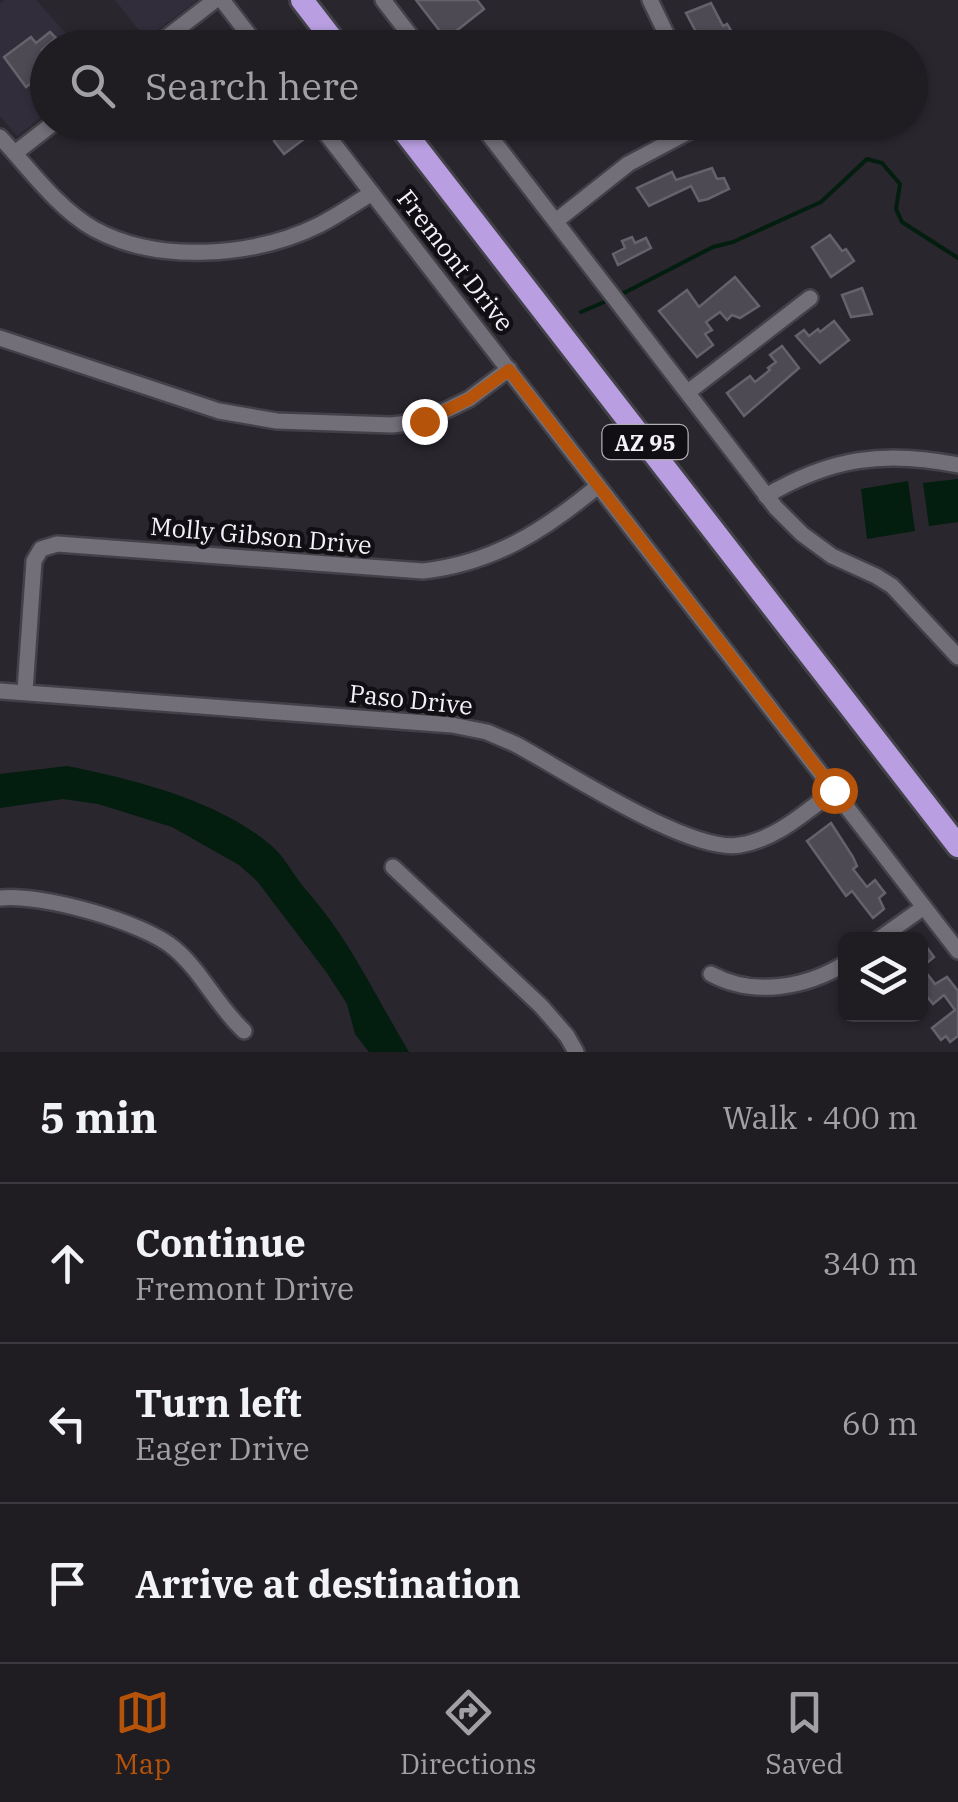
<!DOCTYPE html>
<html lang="en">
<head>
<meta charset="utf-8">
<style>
	body { margin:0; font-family:"IBM Plex Serif",serif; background:#27252a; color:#f1f3f6 }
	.controls { position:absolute; right:30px; bottom:30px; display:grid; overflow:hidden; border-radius:15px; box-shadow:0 2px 8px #0004 }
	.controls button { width:90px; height:90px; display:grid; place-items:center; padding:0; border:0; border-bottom:2px solid #3c3a40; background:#1f1c22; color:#f1f3f6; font:50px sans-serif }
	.stop { position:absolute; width:30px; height:30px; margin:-22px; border:8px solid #b45309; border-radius:50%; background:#fff }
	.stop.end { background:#b45309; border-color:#fff; box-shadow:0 2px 10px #0008 }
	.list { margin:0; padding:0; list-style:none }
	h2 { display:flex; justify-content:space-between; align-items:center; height:130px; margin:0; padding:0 40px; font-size:42px }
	h2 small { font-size:32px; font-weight:400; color:#a1a1a5 }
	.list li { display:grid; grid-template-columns:65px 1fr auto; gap:30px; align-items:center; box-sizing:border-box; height:160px; padding:0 40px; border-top:2px solid #3c3a40 }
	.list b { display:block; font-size:38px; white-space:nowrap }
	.list p { margin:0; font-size:32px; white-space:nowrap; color:#a1a1a5 }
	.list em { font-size:32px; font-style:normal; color:#a1a1a5 }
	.icon { flex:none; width:55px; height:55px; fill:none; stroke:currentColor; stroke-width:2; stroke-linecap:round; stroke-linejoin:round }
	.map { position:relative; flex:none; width:958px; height:1052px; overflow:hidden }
	.search { position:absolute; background:#1f1c22; box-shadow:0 2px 8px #0004; left:30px; right:30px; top:30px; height:110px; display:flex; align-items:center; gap:25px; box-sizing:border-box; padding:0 35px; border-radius:55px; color:#a1a1a5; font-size:38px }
	.sheet { height:610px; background:#1f1c22 }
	nav { display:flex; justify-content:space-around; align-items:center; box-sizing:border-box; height:140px; border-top:2px solid #3c3a40; background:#1f1c22; font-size:28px; color:#a1a1a5 }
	nav a { display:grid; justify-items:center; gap:5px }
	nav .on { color:#b45309 }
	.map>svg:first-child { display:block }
</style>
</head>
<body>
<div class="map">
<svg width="958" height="1052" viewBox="0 0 958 1052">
	<rect width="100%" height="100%" fill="#29262e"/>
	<g fill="#322d3b">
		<path d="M5 0H36L78 47 48 48 47 113 17 136 0 116V4Z"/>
		<path d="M115 0H197L146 39Z"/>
	</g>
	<g fill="#031d0e">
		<path d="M958 479V522L929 526 923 483Z"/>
		<path d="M908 481 915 531 867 539 861 489Z"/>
		<path d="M67 766C133 779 221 801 273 847 286 859 294 876 306 890 349 938 376 997 409 1052H369L355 1034 347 1004 327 973 257 881 239 865 172 827 98 804 63 799 0 808V774Z"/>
	</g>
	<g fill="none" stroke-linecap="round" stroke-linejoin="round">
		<g stroke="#031d0e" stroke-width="4">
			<path d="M618 296 713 247 733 242 821 202 867 159 882 163 900 184 896 209 902 222 958 258"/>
			<path d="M581 312 609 300"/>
		</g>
	</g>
	<g fill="#4d4a54" stroke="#66626c" stroke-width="2.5">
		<path d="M416 0H477L484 9 446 39Z"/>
		<path d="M711 3 723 26 727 24 732 32 725 36 731 48 703 45 686 13Z"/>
		<path d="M50 32 56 38 42 50 48 58V71L26 87 4 57 31 37 36 43Z"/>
		<path d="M266 122H291L304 139 284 154 274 141 278 137Z"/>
		<path d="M712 168 717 179 724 178 729 189 708 199 699 201 691 186 649 206 637 188 672 172 676 180Z"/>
		<path d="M830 235 842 251 846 249 854 261 831 277 812 247Z"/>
		<path d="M632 237 635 243 646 238 651 248 618 265 613 254 625 248 622 241Z"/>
		<path d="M735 277 759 306 740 318 732 315 727 320 720 312 706 322 712 330 705 334 713 345 697 357 659 311 687 290 699 307Z"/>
		<path d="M862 288 872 314 851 317 842 295Z"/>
		<path d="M834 321 849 340 820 363 796 336 804 330 809 336 818 329 820 332Z"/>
		<path d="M782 346 799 368 744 416 727 393 750 376 755 382 770 370 768 368 776 362 770 355Z"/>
		<path d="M831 823 853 857 857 866 853 869 867 887 875 880 885 893 879 898 884 909 873 918 852 891 846 896 807 841Z"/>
		<path d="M920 938 934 957 922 967 935 984 947 977 958 991V1036L950 1042 946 1036 941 1040 932 1028 955 1010 944 995 933 1004 920 988Z"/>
	</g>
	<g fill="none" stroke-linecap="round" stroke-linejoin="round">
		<defs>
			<g id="minor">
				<path d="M222 0 259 48"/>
				<path d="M383 0 420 48"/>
				<path d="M650 0 673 48"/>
				<path d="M153 48 215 0"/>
				<path d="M317 122 958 951"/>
				<path d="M479 122 776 508 802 534 832 556 876 576 892 586 958 657"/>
				<path d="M0 137C29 168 57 208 94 229 158 264 254 257 319 225 337 216 354 204 372 193"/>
				<path d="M15 153 55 122"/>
				<path d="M556 221 628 164 692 130 699 122"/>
				<path d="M0 338 219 411 277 421 392 425 424 421 469 399 509 369"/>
				<path d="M688 392 810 298"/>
				<path d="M766 496C830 458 884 450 958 465"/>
				<path d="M0 691 452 725 487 732 515 744C564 770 690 854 740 845 777 839 805 812 834 791"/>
				<path d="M25 691 34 561 41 549 57 544 423 571C494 563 545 530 598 486"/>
				<path d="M393 867 541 1006 567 1036 576 1052"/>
				<path d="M0 898C40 893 144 922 175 949 202 972 217 1006 244 1031"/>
				<path d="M879 939 924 907"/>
				<path d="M711 974C753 997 806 988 846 963"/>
			</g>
			<g id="highway">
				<path d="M302 0 339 48"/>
				<path d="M397 122 958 846"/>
			</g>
		</defs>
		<use href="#minor" stroke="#434148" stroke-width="20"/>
		<use href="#highway" stroke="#434148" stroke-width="28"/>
		<use href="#minor" stroke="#726f79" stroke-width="15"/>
		<use href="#highway" stroke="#b99fe2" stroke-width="22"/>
	</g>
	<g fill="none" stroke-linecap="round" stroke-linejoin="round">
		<path stroke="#b45309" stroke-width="12" d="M424 421 469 399 509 370 834 790"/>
	</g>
	<g text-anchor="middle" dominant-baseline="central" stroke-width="9" stroke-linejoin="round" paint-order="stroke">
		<rect fill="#110f13" stroke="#b0aeb3" stroke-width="2.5" x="602.5" y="425" width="85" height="34" rx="8"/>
		<g font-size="22" font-weight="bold" fill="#f4f2f8">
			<text x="645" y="442">AZ 95</text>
		</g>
		<g font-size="25" fill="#f4f2f8" stroke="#110f13">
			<text transform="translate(456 260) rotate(52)">Fremont Drive</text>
			<text transform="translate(261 535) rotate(5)">Molly Gibson Drive</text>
			<text transform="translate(411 699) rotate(6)">Paso Drive</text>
		</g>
	</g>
</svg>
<div class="controls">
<button><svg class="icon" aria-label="layers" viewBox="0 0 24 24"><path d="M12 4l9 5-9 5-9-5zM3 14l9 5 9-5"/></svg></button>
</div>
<div class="stop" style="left:834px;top:790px"></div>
<div class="stop end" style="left:424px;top:421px"></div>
<div class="search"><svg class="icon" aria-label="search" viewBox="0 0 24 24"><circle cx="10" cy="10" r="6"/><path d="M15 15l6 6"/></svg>Search here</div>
</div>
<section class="sheet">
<h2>5 min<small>Walk · 400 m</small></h2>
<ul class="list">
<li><svg class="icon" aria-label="ahead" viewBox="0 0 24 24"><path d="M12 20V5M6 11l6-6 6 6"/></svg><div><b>Continue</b><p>Fremont Drive</p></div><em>340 m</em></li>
<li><svg class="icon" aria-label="left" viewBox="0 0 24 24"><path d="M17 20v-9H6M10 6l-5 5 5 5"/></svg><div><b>Turn left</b><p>Eager Drive</p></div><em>60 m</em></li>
<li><svg class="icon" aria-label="arrive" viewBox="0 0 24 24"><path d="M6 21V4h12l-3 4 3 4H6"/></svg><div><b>Arrive at destination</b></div></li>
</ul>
</section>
<nav>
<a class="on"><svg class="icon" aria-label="map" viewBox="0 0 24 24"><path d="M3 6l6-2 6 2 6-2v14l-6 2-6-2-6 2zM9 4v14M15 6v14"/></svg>Map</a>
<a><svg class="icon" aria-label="directions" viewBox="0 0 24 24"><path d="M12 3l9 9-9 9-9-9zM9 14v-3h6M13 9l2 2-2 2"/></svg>Directions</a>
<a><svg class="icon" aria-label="saved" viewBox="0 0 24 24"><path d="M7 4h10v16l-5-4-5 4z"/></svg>Saved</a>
</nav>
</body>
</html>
